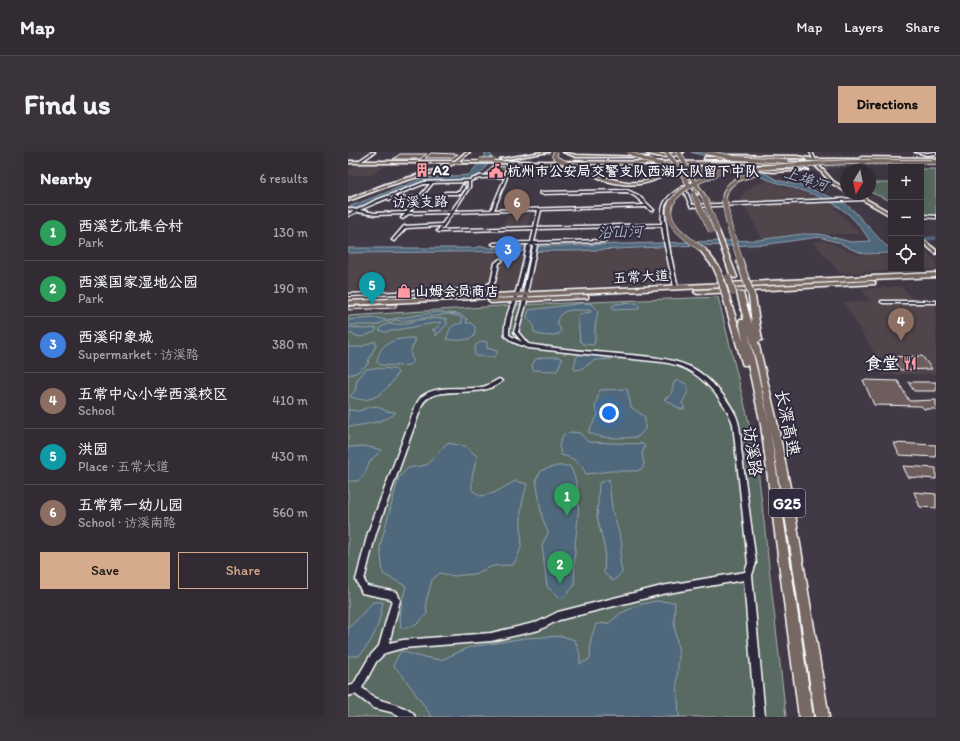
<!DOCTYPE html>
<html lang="en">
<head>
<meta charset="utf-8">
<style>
	body { margin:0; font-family:Itim,"LXGW WenKai TC",sans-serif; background:#3a333c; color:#f1f3f6 }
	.controls { position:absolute; right:12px; top:12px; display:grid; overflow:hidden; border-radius:0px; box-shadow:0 4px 16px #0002 }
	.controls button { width:36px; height:36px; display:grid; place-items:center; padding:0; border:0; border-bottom:1px solid #4d474f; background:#322b34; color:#f1f3f6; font:20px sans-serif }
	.compass { position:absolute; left:492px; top:12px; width:36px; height:36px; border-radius:50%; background:#322b34; box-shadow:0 4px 16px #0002; rotate:190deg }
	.you { position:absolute; left:261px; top:261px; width:14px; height:14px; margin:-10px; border:3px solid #fff; border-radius:50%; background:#1a73e8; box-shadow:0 0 0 6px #1a73e833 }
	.badge { display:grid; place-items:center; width:26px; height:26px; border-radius:50%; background:#d6ab8b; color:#fff; font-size:13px; font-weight:700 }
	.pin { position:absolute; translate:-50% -33px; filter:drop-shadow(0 1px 2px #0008) }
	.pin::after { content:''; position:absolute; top:21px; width:14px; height:12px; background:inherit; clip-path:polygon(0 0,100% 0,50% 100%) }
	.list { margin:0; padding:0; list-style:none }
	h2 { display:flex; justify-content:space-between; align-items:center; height:52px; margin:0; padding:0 16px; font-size:17px }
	h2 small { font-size:13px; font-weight:400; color:#a8a7ac }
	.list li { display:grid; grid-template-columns:26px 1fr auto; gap:12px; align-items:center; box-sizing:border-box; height:56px; padding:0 16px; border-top:1px solid #4d474f }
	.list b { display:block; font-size:15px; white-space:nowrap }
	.list p { margin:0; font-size:13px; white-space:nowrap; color:#a8a7ac }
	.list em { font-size:13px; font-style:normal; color:#a8a7ac }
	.actions { display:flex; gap:8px; padding:12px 16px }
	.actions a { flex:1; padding:9px 0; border:1px solid #d6ab8b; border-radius:0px; text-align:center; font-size:14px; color:#d6ab8b }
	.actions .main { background:#d6ab8b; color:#111 }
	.icon { flex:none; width:22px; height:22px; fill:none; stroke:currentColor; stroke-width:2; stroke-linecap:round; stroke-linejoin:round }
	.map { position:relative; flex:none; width:588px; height:565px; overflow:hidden; border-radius:0px }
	header { display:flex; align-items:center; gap:24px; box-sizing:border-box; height:56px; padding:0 20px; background:#322b34; border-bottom:1px solid #4d474f }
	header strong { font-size:19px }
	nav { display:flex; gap:22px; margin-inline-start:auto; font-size:14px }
	.intro { display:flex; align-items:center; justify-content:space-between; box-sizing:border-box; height:96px; padding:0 24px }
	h1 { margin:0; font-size:28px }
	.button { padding:10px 18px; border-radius:0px; background:#d6ab8b; color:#111; font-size:14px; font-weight:700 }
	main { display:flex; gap:24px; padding:0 24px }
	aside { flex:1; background:#322b34; border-radius:0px; box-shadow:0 4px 16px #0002 }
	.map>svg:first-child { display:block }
</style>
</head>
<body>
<header>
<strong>Map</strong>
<nav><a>Map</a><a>Layers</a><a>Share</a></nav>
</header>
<div class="intro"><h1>Find us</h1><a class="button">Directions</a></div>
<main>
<aside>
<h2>Nearby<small>6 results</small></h2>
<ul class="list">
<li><span class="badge" style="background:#2e9e5b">1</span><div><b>西溪艺术集合村</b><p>Park</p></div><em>130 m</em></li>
<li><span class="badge" style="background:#2e9e5b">2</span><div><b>西溪国家湿地公园</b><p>Park</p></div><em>190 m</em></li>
<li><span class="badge" style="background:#3f7fe0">3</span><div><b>西溪印象城</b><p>Supermarket · 访溪路</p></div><em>380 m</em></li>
<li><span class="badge" style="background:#8d6e63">4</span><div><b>五常中心小学西溪校区</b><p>School</p></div><em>410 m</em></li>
<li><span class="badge" style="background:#0f9aa8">5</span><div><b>洪园</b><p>Place · 五常大道</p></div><em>430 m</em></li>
<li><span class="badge" style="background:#8d6e63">6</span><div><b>五常第一幼儿园</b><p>School · 访溪南路</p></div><em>560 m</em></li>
</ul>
<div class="actions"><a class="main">Save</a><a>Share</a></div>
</aside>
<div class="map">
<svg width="588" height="565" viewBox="0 0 588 565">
	<rect width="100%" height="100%" fill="#423946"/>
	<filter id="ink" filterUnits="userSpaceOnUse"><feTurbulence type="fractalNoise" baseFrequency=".025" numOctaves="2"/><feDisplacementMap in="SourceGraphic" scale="8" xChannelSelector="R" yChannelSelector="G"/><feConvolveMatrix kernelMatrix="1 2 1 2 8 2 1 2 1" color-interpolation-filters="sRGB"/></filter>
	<g filter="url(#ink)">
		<g fill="#4f444c">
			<path d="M11 12H42L23 23H0V18Z"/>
			<path d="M420 29 439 36 442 35 474 47 396 52 394 49V43L407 32Z"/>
			<path d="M481 50 513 82H479L471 80 445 82 427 86 414 87 397 54Z"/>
			<path d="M183 61 179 76H154L160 64 162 63Z"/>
			<path d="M464 89H478L510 103H543V117H573V95L588 108V117L492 121Z"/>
			<path d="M317 96 323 131 0 147V102L204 101Z"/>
			<path d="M553 134 566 148H588V222L534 223 523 204H528L495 150 522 149 513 137Z"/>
		</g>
		<g fill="#596a62" stroke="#acb4b0">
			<path d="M573 17H588V64L573 61Z"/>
			<path d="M522 31H543V49L522 40Z"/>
			<path d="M370 145 408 299 438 565H0V164L166 153Z"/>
		</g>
		<g fill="#50677b" stroke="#96a4b0">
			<path d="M137 0H141L144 5C140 11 136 19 131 23 121 32 90 26 77 29L0 59V55L76 26 121 23 137 4Z"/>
			<path d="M343 0H358L386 7 405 14 429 28 454 34 495 50 506 59 537 93 543 96V101L517 102 503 97 492 91 471 85 421 92 383 94 352 93 229 99 0 101V96H126L135 94 142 96 410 88 454 82H472L503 90 522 89C496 46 465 43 421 28 405 23 392 13 376 7 366 4 354 4 343 0Z"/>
			<path d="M236 151 244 152 250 159 247 176V190L245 193 235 192 232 189 230 166 232 162 243 160 242 158C229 159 211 154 209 171L213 178 211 182C202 184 194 185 186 180L185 172 179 166 181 158Z"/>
			<path d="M289 151 291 153V157L265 158 264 154 268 152Z"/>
			<path d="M90 160 111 162 119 167 118 171H123L127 175C127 177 127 182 126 184 123 189 103 189 98 187 103 176 101 173 114 171V166L110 164 100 162 55 169 47 168 42 170 37 169 29 173H0V168L28 166 38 168Z"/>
			<path d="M94 166 100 167 97 169 100 171 88 184V180L84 178 90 175 93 170 37 180 31 178 33 175 39 172H55L71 168Z"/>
			<path d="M3 175 15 177 29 176 27 180 13 185 0 181V176Z"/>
			<path d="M66 186 67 190C63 197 60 202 66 209L61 213 50 214 33 213 29 210C31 190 48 186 66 186Z"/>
			<path d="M27 189 28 193 21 207 20 212 8 221 0 223V195H12Z"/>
			<path d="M134 189 139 190V196L149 199V202L146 205 128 204 126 200 128 193Z"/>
			<path d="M232 202 271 206 272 207 247 208 233 217 227 218 226 216 228 206Z"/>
			<path d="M197 205H211L214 207 209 219 185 218 184 213 188 207Z"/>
			<path d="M27 216 47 217 50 220C42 237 22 256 2 244L7 239 9 228 18 217Z"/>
			<path d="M331 228 338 232 340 240 334 251 336 254V257H332L316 247 323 243 326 230Z"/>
			<path d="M279 237 283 255 297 265V277L290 285C273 286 255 288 240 280L250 263 247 254 252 238Z"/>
			<path d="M28 254 38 259 48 260C41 270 12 273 0 275V258L11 259 18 256Z"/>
			<path d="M223 280 232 281 240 290 295 292 297 294 294 302 296 311 295 316 289 319H263L238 322C232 310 226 306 213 303L211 294 215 283Z"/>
			<path d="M99 291 117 294 129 304 124 325V338L132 344 146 341 167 329 179 332C176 343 173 353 173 364 172 387 178 391 165 413L145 414 126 422 106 424 92 421 84 428 78 450 79 462 68 473 53 477C51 461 54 448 58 434L35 422 32 394 51 325 60 316 79 313Z"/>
			<path d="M16 294 34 298C30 302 25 305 22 310 16 319 20 320 10 329H0V295Z"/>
			<path d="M209 314H222C236 343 229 366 227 396 226 409 227 421 226 434L214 447 199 435 194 393 200 381 194 365 188 327 194 318Z"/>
			<path d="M261 327 264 357 274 391 272 408 274 421 265 429 256 421 257 398 249 365 251 331Z"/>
			<path d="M308 449 327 450 326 471 331 503 329 528 331 565H84L55 524 45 513 53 499 69 504 93 508 122 495 177 486 214 484 227 488 232 502V512L242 507 243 486 248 472 261 471 273 461 294 452Z"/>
			<path d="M25 450H35C30 476 28 484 11 504H0V477Z"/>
		</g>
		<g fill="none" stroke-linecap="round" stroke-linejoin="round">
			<path fill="#50677b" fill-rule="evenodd" d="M588 84V88L573 89V85Z"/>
		</g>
		<g fill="#6d5d5b" stroke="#fff">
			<path d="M83 1 110 2 104 6H77Z"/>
			<path d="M52 2H79L72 7H45Z"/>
			<path d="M144 14 158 15 155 22H137Z"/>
			<path d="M49 152 47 156 0 158V154Z"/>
			<path d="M574 204 584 217 552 218 546 209 544 210 540 205Z"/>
			<path d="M515 228 550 229 561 249 588 248V257H576L573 254 526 253Z"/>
			<path d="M560 230H588V239H566Z"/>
			<path d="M546 291 588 293V305L551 303Z"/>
			<path d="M555 314 588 316V327L560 325Z"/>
			<path d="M566 340 588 342V356L572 355Z"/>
		</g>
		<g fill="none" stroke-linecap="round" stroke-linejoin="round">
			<g stroke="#554d58" stroke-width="4" stroke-dasharray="4 2" stroke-linecap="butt">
				<path d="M449 6H513"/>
				<path d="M459 18 497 13 561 12"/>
				<path d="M0 46C33 34 66 21 100 14 128 8 157 7 186 6"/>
			</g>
			<defs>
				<g id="minor">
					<path d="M24 0H27L11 11 9 10Z"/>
					<path d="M462 0H464L468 9H466Z"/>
					<path d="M567 0 579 1 588 0V2L579 3Z"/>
					<path d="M164 9 165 10 146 58 297 53 288 45 279 40 193 42 192 41 193 40 279 38 290 43 306 58 303 59 299 55 193 58 189 75 314 72C312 51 318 44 336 34L337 35 344 53 517 46 518 47 517 48 343 55 342 54 335 37C329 41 320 46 317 54 316 61 317 67 318 73 320 94 325 114 330 135L328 136 326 135 317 94 314 74 189 77 186 90 256 88 258 89 256 90 187 92 189 93 180 137 181 142 170 180 180 192C214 198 249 200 283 203 302 205 322 206 340 214 358 221 380 246 388 264 392 274 393 286 393 297L408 411 404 423 417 565H407L396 428 314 442 211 468 191 478 143 489 55 496 37 501 28 510 14 536C19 539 24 545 30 547 39 551 63 555 67 565H52L43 560 26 556 23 554 7 542 0 544V534L5 533 22 504 31 494 44 448 43 447 14 441 8 428 20 381 68 253C70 250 71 247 73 245 90 231 115 239 134 235 140 234 145 230 151 227L154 229C134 249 85 230 74 253L28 381 16 428 19 434 49 440 52 448 41 491 55 488 143 481 190 470 210 460 314 434 397 420 400 411 385 272C379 252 357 226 338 217 330 213 322 211 314 210L180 196 165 190 157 184C155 167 164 152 169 136 173 122 176 108 179 94L182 92 146 93 144 92 146 91 183 90 186 77 91 80 89 79 93 74 58 76 46 89 44 88 56 74 94 72 102 61 60 62 55 67 53 66 57 62 27 63 9 60 0 64V62L6 59 0 58V56L9 58 26 49 76 30 121 28 132 24 157 23 163 10ZM157 25 143 58 106 59 122 35V29L132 26ZM120 30V35L103 59 61 60 85 31ZM76 32H82L71 45 41 46 40 47 41 48 69 47 58 60 27 61 12 58 28 51ZM190 58 186 75 93 78 105 61ZM184 93 185 94 176 137 177 142 166 180 174 190 161 183V178L163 166 173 136 183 94Z"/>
					<path d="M115 33 117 34 113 42H97L96 41 97 40H111Z"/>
					<path d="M573 63 588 64V66L573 65Z"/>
					<path d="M152 107 155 108 151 111 147 130 138 137 125 139 0 144V142L125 137 136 135 143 130 147 111Z"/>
					<path d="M533 149H588V151H535L533 150Z"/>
				</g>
				<g id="major">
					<path d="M118 0H122L111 9 465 10V9H459L458 7 449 6 380 5 381 3 449 4 467 7H588V9H469V11L485 29 498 37V40L483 31 466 12 108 11 90 19 40 34 0 49V47L38 32 87 18 103 11H0V9H107Z"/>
					<path d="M504 42H509L543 61V64Z"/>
					<path d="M573 86 588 98V102L573 89Z"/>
					<path d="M588 121V125L0 153V149Z"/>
					<path d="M525 129 527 130V132L349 142 346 140 349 138Z"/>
					<path d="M238 143 240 144V146L143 151 140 149 143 147Z"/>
				</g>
				<g id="highway">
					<path d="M194 0H201L154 8 152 7Z"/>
					<path d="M215 0 228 3 301 5H228Z"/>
					<path d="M296 0 316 2 336 0C325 7 308 6 296 0Z"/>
					<path d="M357 5H446L448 6 356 7Z"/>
					<path d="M513 5 588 6V8L512 7Z"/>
					<path d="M164 9 181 11H361L425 18H461L425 20 361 13H327L328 15C319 17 315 24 307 28 289 36 262 33 245 23L247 22C266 28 287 35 305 26 314 22 318 15 327 13L190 12 191 13 189 14 163 11Z"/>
					<path d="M343 30 346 31 350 42 347 41Z"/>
					<path d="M367 78 371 79 389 125 388 126 383 125Z"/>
					<path d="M353 97H357L371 115 375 125 374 126H370L365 115 352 98Z"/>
					<path d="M390 140 395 141 404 172 401 145 404 143 407 145 414 188 410 190 428 265 445 350 481 565H467L442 393 422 277 465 565H451L413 273 400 213H395L394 211 375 145 378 143 381 145 395 188 391 169 392 168H396L389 141ZM400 180 409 212 421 270Z"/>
				</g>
			</defs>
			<use href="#minor" stroke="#fff" stroke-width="3"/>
			<use href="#major" stroke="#fff" stroke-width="3"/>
			<use href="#highway" stroke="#fff" stroke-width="3"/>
			<use href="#minor" fill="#2f2a3d" fill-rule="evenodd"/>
			<use href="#major" fill="#776864" fill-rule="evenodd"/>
			<use href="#highway" fill="#776864" fill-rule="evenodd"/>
			<defs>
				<path id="major-bridge" d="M132 8H145"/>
				<g id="highway-bridge-far2">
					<path d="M208 0 206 4 209 7 247 23"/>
					<path d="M281 0C325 29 429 13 482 11 517 9 553 10 588 10"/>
					<path d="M318 0 331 16 341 33"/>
					<path d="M331 0 344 26 358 48"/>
					<path d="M357 0 387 6 438 9"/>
					<path d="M345 41 348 48"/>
					<path d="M325 48C337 33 358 26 375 19"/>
					<path d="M376 48C376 29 395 25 410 21"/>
				</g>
				<g id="highway-bridge-far1">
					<path d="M326 47C309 68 340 87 355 98"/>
					<path d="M348 47 363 79"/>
					<path d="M357 47 369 79"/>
					<path d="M376 47 381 74 392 108"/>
				</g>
				<g id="highway-bridge">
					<path d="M391 107 404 145"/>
					<path d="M372 125 378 145"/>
					<path d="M380 125 385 141"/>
				</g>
			</defs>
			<use href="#major-bridge" stroke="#fff" stroke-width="5" stroke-linecap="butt"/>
			<use href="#highway-bridge-far2" stroke="#fff" stroke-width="5.5" stroke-linecap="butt"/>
			<use href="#highway-bridge-far1" stroke="#fff" stroke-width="6" stroke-linecap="butt"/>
			<use href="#highway-bridge" stroke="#fff" stroke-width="8" stroke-linecap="butt"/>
			<use href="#major-bridge" stroke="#776864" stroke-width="3.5"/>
			<use href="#highway-bridge-far2" stroke="#776864" stroke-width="4"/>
			<use href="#highway-bridge-far1" stroke="#776864" stroke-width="5"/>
			<use href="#highway-bridge" stroke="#776864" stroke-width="6"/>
		</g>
	</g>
	<defs>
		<symbol id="building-bare" viewBox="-9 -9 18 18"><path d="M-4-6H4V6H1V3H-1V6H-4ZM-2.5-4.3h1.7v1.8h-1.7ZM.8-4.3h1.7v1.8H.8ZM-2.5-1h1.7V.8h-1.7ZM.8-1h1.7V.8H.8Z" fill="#ff9aa2" stroke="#2f2a3d" stroke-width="2.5" paint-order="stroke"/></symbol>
		<symbol id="civic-bare" viewBox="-9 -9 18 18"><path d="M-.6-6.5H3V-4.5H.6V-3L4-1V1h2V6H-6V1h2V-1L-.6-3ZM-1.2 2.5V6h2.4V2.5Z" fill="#ff9aa2" stroke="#2f2a3d" stroke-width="2.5" paint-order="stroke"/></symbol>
		<symbol id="shop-bare" viewBox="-9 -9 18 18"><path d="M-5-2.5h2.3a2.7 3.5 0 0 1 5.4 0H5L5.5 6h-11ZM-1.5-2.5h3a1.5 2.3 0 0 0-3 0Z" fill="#ff9aa2" stroke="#2f2a3d" stroke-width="2.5" paint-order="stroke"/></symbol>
		<symbol id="restaurant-bare" viewBox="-9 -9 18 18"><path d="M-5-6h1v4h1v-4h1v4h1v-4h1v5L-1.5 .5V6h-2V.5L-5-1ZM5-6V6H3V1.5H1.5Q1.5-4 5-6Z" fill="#ff9aa2" stroke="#2f2a3d" stroke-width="2.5" paint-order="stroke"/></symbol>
	</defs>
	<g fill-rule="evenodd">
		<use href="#building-bare" x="64" y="8" width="20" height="20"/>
		<use href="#civic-bare" x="138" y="9" width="20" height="20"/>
		<use href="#shop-bare" x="46" y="129" width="20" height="20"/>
		<use href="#restaurant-bare" x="552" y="201" width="20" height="20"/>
	</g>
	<g text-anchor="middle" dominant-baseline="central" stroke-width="4" stroke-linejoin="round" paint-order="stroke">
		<g font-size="14" font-weight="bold" fill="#fff" stroke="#2f2a3d" text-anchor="start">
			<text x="85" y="18">A2</text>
			<text x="159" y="19">杭州市公安局交警支队西湖大队留下中队</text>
			<text x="67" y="139">山姆会员商店</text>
		</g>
		<g font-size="14" fill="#fff" stroke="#2f2a3d">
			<text transform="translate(72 50) rotate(-1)">访溪支路</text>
			<text transform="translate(293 125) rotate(-3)">五常大道</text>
		</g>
		<g font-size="15" font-style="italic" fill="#b0bbc4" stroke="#2f2a3d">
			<text transform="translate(458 27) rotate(19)">上埠河</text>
			<text transform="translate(272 80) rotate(-2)">沿山河</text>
		</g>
		<rect fill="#2f2a3d" stroke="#c1bfc5" stroke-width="1" x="421" y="337" width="36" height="28" rx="3"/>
		<g font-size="16" font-weight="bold" fill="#fff">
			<text x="439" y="351">G25</text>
		</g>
		<g font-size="17" font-weight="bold" fill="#fff" stroke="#2f2a3d" text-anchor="end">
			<text x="551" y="211">食堂</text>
		</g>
		<g font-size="17" fill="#fff" stroke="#2f2a3d">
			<text transform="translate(440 271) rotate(79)">长深高速</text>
			<text transform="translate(405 299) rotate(82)">访溪路</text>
		</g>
	</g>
</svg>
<div class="controls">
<button>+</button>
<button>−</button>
<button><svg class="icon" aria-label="locate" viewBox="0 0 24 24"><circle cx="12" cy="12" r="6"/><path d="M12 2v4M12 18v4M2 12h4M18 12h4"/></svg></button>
</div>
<svg class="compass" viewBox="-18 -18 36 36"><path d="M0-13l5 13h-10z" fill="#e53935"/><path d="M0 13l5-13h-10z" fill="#a8a7ac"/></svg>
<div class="you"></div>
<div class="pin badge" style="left:219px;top:364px;background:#2e9e5b">1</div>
<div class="pin badge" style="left:212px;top:432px;background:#2e9e5b">2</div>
<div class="pin badge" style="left:160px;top:117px;background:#3f7fe0">3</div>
<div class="pin badge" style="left:553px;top:189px;background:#8d6e63">4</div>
<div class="pin badge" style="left:24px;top:153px;background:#0f9aa8">5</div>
<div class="pin badge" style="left:169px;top:70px;background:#8d6e63">6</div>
</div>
</main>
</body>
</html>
